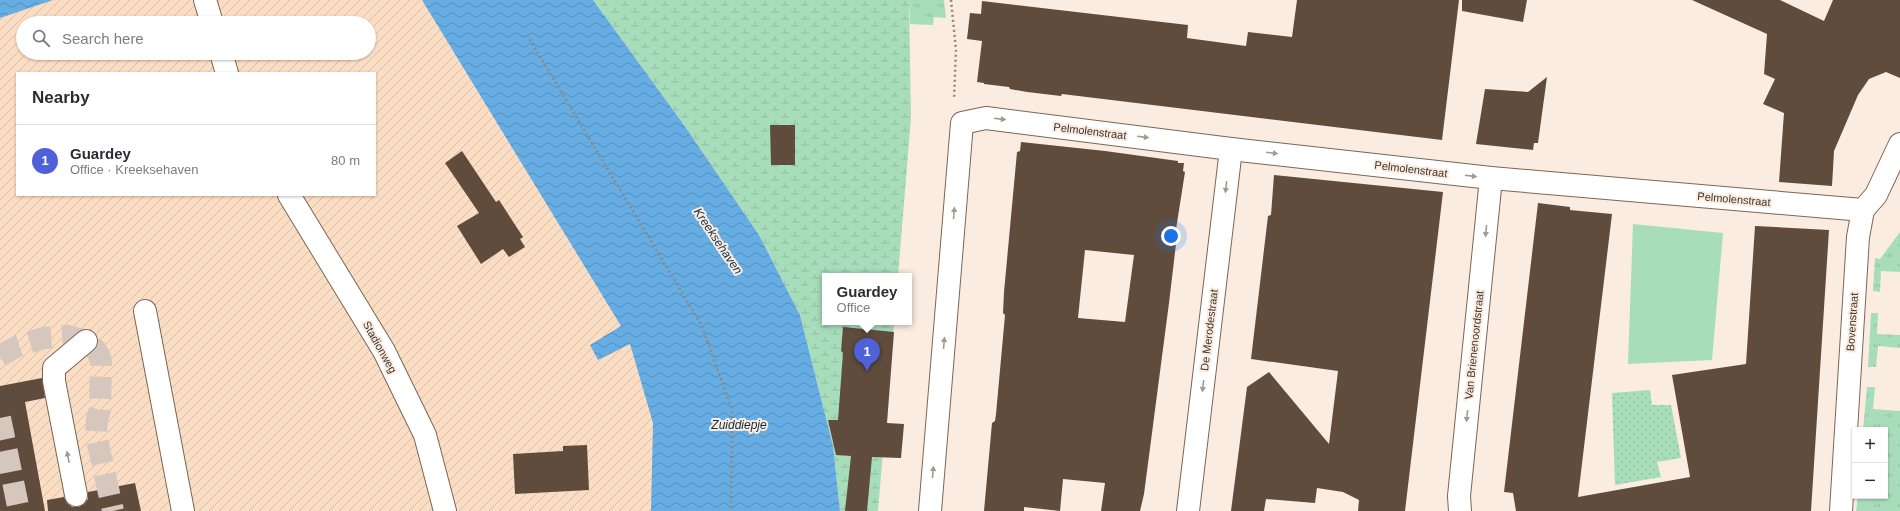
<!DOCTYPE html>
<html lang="en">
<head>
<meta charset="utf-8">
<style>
	body { margin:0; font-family:Arial,sans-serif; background:#f7f7f7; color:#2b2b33 }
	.controls { position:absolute; right:12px; bottom:12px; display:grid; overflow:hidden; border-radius:0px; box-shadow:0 1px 3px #0004 }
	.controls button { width:36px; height:36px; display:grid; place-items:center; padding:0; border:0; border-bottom:1px solid #e1e1e2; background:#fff; color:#2b2b33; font:20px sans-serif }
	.you { position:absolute; left:1171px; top:236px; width:14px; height:14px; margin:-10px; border:3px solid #fff; border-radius:50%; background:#1a73e8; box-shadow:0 0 0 6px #1a73e833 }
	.badge { display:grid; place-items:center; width:26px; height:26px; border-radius:50%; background:#4f61d6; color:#fff; font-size:13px; font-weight:700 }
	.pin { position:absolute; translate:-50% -33px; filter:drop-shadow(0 1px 2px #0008) }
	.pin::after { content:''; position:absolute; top:21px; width:14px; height:12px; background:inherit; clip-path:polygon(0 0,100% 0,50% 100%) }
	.popup { position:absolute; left:822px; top:273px; width:90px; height:52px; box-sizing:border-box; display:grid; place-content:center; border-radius:0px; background:#fff; filter:drop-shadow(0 1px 3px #0005); font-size:13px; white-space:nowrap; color:#7c7c81 }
	.popup b { font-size:15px; color:#2b2b33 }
	.popup::after { content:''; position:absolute; left:50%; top:100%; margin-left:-8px; border:8px solid transparent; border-top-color:#fff }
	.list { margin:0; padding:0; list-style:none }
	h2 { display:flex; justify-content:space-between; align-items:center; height:52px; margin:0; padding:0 16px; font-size:17px }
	h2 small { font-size:13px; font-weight:400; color:#7c7c81 }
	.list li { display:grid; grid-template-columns:26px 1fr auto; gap:12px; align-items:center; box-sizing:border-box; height:72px; padding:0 16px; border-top:1px solid #e1e1e2 }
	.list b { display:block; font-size:15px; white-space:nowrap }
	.list p { margin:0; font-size:13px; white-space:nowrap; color:#7c7c81 }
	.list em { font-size:13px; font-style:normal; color:#7c7c81 }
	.icon { flex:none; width:22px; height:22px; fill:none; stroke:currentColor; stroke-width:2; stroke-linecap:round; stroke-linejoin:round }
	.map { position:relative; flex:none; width:1900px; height:511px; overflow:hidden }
	.search { position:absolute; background:#fff; box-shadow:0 1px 3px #0004; left:16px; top:16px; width:360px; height:44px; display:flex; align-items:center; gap:10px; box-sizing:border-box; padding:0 14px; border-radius:22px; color:#7c7c81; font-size:15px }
	.panel { position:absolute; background:#fff; box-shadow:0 1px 3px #0004; left:16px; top:72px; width:360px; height:124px; border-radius:0px }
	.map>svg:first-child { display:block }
</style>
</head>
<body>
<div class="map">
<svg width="1900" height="511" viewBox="0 0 1900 511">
	<defs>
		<pattern id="industrial-furrows" width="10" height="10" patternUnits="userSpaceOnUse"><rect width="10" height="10" fill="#fbddc4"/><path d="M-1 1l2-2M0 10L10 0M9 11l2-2" fill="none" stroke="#d8bea9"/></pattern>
		<pattern id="grass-tufts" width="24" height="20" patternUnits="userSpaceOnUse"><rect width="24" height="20" fill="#a8ddbc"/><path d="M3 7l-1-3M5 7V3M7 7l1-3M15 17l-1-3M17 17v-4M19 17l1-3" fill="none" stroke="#92bea2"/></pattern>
		<pattern id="wetland-marsh" width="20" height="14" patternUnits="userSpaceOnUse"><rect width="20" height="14" fill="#a8ddbc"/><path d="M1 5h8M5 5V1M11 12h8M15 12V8" fill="none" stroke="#92bea2"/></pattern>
		<pattern id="park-dots" width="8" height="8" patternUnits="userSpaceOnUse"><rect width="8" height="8" fill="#a8ddbc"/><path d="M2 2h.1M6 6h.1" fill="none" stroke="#92bea2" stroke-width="1.8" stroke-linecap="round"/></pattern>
		<pattern id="water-waves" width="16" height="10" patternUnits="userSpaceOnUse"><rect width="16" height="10" fill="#65ade3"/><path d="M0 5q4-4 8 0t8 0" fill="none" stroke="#548eb8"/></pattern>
	</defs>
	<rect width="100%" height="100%" fill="#fbece1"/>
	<path fill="url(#industrial-furrows)" fill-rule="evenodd" d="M0 0H492L752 511H0ZM23 23H369V53H23ZM17 73H375V195H17Z"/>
	<g fill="url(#grass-tufts)">
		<path d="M909 0H944L946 18 934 17 933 25 910 24Z"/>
		<path d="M1900 232V272L1881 271 1880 292 1873 291 1875 258 1880 259Z"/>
		<path d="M1871 313H1878L1877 334 1900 335V348L1878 346 1876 367H1868Z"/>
		<path d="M1867 387H1875L1873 409 1900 411V511H1856L1858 496H1885V430H1863Z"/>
	</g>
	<path fill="url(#wetland-marsh)" d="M593 0H909L911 118 898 276H825V322H894L878 511H840L833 446 800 315 759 235 684 125Z"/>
	<path fill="url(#park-dots)" d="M1650 390 1652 405H1671L1681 458 1657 462 1661 477 1615 485 1612 393Z"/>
	<path fill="#a8ddbc" d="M1633 224 1723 233 1712 360 1628 364Z"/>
	<g fill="url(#water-waves)">
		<path d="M0 0H53L0 18Z"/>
		<path d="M422 0H593L684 125 759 235 800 315 833 446 840 511H651L653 423 630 344 598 360 590 345 621 326Z"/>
	</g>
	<g fill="#604c3c" fill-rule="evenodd">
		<path d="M1297 0H1459L1442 140 1062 94 1061 96 1027 92 1010 89 1009 87 984 84V83L977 82 982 41 967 39 970 13 981 14 982 1 1188 25 1187 38 1246 46 1248 32 1292 37Z"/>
		<path d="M1462 0H1527L1523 22 1462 11Z"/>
		<path d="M1692 0H1780L1824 21 1833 0H1900V78L1886 72 1869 79 1858 95 1834 151 1832 186 1779 182 1784 113 1763 104 1775 79 1764 74 1767 34Z"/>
		<path d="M1547 77 1538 143H1534L1533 150 1476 144 1485 89 1528 92Z"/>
		<path d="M770 125H795V165H771Z"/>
		<path d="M1021 142 1105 151 1178 161V163H1184L1183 171 1185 172 1174 242 1176 244 1169 303 1144 494 1140 511H1101L1105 483 1063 479 1060 511 1024 507V511H984L992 423 995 421 996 414 1005 315 1003 313 1004 292 1017 152 1020 151ZM1085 250 1134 255 1125 322 1078 318Z"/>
		<path d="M462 151 496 202 499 200 523 237 520 239 525 247 509 257 503 249 481 264 457 226 479 213 445 163Z"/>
		<path d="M1274 175 1443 192 1405 511H1358L1359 500 1343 492 1317 488 1315 503 1266 499 1264 511H1231L1247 387 1269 372 1329 444 1338 371 1251 359 1268 216 1271 215Z"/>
		<path d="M1538 203 1570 207V210L1612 214 1578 497 1690 477 1672 375 1746 364 1755 226 1829 230 1811 511H1516L1513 493 1504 492Z"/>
		<path d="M843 327 894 332 887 423 904 424 901 458 872 457 867 511H845L851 456 836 455 828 420H838L843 353 841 351Z"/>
		<path d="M42 378 45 398 25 402 45 511H0V386Z"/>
		<path d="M587 445 589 490 515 494 513 454 563 451V446Z"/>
		<path d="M135 483 141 511H48L47 500 64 497 67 503 72 507H78L84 504 88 499V492Z"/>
	</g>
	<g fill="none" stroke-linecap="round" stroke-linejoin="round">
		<g stroke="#d5c7bd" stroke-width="22" stroke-dasharray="22 11" stroke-linecap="butt">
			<path d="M0 356 18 346 44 338 69 336 86 341 97 351 101 360 100 410 97 419 96 435 113 511"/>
			<path d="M0 418 19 511"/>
		</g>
		<defs>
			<g id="minor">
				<path d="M205 0 212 23"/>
				<path d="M221 53 227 73"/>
				<path d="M289 195 384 351 425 435 445 511"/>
				<path d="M145 311 183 511"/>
				<path d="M76 495 54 381V368L86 341"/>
				<path d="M930 511 962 123 986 118 1231 149 1491 178 1863 210"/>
				<path d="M1188 511 1231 149"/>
				<path d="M1460 511 1459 496 1491 178"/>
				<path d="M1841 511 1858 237 1863 210 1876 195 1900 144"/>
			</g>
		</defs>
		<use href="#minor" stroke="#7b6655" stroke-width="24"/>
		<g stroke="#93877e" stroke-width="2.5" stroke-dasharray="2 3" stroke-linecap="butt">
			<path d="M951 0 956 50 954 99"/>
			<path d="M527 35 702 326 732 410 731 511"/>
		</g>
		<use href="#minor" stroke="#fff" stroke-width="22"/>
	</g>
	<defs><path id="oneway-solid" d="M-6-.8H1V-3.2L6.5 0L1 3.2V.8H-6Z"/></defs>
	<g fill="#9e9a96">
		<use href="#oneway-solid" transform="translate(1000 119) rotate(7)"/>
		<use href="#oneway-solid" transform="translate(1143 137) rotate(7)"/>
		<use href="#oneway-solid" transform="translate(1272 153) rotate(7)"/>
		<use href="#oneway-solid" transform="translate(1471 176) rotate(7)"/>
		<use href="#oneway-solid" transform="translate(1226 187) rotate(97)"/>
		<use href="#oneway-solid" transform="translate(954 213) rotate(-85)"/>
		<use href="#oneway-solid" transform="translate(1486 231) rotate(96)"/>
		<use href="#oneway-solid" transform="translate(944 343) rotate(-85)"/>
		<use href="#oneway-solid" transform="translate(1203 386) rotate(97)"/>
		<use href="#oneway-solid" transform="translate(1467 416) rotate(96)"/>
		<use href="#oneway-solid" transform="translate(68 457) rotate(-101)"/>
		<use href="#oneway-solid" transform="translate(933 472) rotate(-85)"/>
	</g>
	<g text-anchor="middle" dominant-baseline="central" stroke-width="4" stroke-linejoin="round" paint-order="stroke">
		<g font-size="11" fill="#3d342c" stroke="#fbece1">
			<text transform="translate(1090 131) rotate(7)">Pelmolenstraat</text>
			<text transform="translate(1411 169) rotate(7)">Pelmolenstraat</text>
			<text transform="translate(1734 199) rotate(5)">Pelmolenstraat</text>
			<text transform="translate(1852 322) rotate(-86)">Bovenstraat</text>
			<text transform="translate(1209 330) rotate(-83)">De Merodestraat</text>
			<text transform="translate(1474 345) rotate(-84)">Van Brienenoordstraat</text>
			<text transform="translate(380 347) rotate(61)">Stadionweg</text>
		</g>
		<g font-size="12" font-style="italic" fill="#0d2d43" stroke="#fbece1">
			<text transform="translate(718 241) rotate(56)">Kreeksehaven</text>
			<text x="739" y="425">Zuiddiepje</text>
		</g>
	</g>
</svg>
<div class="controls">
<button>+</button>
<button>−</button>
</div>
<div class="you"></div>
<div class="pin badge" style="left:867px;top:371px">1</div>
<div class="popup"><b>Guardey</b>Office</div>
<div class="search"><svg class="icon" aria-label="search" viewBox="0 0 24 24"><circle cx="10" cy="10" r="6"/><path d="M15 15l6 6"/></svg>Search here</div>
<section class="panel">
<h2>Nearby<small></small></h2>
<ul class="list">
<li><span class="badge">1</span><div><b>Guardey</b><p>Office · Kreeksehaven</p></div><em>80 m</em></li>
</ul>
</section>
</div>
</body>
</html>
